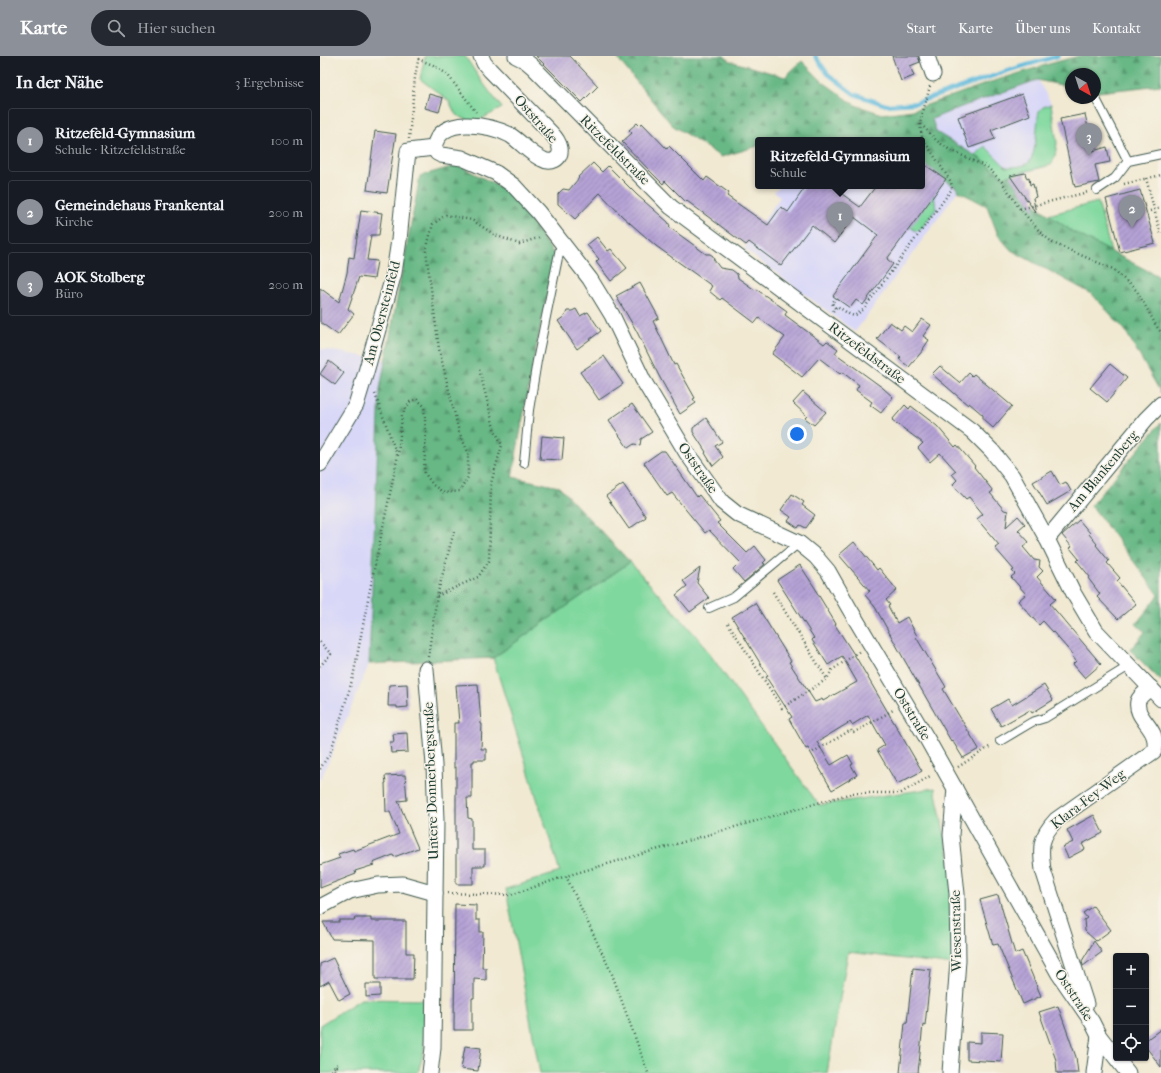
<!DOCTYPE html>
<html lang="de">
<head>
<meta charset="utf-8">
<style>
	body { margin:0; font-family:"IM FELL French Canon",serif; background:#242831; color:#f1f3f6 }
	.controls { position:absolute; right:12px; bottom:12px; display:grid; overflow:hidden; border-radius:4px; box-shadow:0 1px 3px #0004 }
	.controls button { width:36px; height:36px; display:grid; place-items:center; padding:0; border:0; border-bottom:1px solid #363941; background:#171b24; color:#f1f3f6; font:20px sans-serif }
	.compass { position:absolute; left:745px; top:12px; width:36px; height:36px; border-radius:50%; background:#171b24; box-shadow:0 1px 3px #0004; rotate:141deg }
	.you { position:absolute; left:477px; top:378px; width:14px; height:14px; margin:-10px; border:3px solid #fff; border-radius:50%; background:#1a73e8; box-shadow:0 0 0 6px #1a73e833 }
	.badge { display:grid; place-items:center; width:26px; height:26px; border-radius:50%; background:#8c9099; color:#fff; font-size:13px; font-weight:700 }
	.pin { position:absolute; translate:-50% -33px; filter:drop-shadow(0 1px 2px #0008) }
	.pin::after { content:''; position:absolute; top:21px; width:14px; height:12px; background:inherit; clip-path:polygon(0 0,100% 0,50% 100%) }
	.popup { position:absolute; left:435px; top:81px; width:170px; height:52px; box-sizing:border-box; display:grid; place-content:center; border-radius:4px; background:#171b24; filter:drop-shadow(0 1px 3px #0005); font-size:13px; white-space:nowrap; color:#9ea1a6 }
	.popup b { font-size:15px; color:#f1f3f6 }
	.popup::after { content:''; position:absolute; left:50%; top:100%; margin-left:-8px; border:8px solid transparent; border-top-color:#171b24 }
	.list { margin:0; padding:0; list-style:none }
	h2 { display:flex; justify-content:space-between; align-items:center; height:52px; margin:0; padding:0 16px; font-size:17px }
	h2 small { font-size:13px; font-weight:400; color:#9ea1a6 }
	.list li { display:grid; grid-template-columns:26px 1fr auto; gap:12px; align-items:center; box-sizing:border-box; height:64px; margin:0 8px 8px; padding:0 8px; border:1px solid #363941; border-radius:4px }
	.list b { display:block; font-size:15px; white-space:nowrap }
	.list p { margin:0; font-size:13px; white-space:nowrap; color:#9ea1a6 }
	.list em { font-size:13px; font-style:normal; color:#9ea1a6 }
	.icon { flex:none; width:22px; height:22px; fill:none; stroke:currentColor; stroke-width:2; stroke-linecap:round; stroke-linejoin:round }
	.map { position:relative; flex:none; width:841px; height:1017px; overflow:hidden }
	header { display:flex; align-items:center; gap:24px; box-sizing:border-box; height:56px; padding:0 20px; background:#8c9099; color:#fff }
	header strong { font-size:19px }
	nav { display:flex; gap:22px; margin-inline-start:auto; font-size:14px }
	.search { width:280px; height:36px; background:#242831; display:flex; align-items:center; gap:10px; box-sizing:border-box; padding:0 14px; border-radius:22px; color:#9ea1a6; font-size:15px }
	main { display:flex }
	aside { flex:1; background:#171b24 }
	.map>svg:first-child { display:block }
</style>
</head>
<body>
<header>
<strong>Karte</strong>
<div class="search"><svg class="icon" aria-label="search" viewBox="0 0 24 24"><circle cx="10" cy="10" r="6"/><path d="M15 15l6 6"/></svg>Hier suchen</div>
<nav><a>Start</a><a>Karte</a><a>Über uns</a><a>Kontakt</a></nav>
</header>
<main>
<aside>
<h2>In der Nähe<small>3 Ergebnisse</small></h2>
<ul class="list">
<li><span class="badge">1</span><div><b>Ritzefeld-Gymnasium</b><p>Schule · Ritzefeldstraße</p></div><em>100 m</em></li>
<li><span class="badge">2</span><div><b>Gemeindehaus Frankental</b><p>Kirche</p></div><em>200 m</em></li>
<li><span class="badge">3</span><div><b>AOK Stolberg</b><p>Büro</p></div><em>200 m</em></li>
</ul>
</aside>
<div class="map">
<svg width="841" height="1017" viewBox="0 0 841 1017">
	<defs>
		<pattern id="forest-firs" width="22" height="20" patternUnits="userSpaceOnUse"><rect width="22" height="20" fill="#67b885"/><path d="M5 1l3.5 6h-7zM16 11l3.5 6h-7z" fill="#54976e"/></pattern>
		<pattern id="building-hatch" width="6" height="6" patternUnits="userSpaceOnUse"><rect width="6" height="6" fill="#b5a2d6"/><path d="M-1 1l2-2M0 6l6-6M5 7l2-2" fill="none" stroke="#9385ae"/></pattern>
	</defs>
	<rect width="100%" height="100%" fill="#f7f3e8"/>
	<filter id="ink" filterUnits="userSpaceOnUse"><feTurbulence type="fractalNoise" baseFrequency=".025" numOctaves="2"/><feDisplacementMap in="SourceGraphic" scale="8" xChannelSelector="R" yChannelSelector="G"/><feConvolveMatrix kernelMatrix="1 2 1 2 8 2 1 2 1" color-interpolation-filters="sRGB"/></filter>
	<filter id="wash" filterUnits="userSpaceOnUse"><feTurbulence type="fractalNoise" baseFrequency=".012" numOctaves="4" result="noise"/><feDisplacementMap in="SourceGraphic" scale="16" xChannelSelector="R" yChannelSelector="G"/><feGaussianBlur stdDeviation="0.9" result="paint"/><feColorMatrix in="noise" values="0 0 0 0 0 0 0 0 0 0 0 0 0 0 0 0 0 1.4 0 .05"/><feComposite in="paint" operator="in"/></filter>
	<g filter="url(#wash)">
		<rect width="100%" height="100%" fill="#f1e9d2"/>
		<g fill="#d8d7f8">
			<path d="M718 24 732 49 737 87 735 101 731 109 705 117 661 103 616 76 612 63 641 51Z"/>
			<path d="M602 110 636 131 638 135 535 276 424 193 460 141 454 135 460 130H602Z"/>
			<path d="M0 293 66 304 60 333 49 608 10 703 0 725Z"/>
		</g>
		<g fill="#7fd89e" stroke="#4f8a69">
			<path d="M105 0H145L160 23 182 52 154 67 136 59 129 45 100 23Z"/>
			<path d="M731 48 737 87 735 101 731 109 683 121 677 115 655 100 665 90 686 111C692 111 699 111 705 109 718 104 716 67 719 55L723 51Z"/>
			<path d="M614 138 616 153 600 174 596 175 590 171Z"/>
			<path d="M778 146 791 196 753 176 728 159Z"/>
			<path d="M310 506 378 582 499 749 615 732 632 815 634 909 528 896 507 1017H220L186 833 240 816 173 602Z"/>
			<path d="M41 943 105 944 104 994 98 1017H0V969Z"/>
		</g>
		<g fill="url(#forest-firs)" stroke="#437a5c">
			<path d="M301 0H404L410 5 465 21 482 5 503 26 535 49 562 58 593 54 671 26 729 8 759 0H841V29L778 36 775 35V18H751V31L717 24 641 51 612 63 616 76 661 103 683 121 690 120 707 143 753 176 838 220 841 225V337L805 274 772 238 691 194 678 179 667 150 638 135 636 131 602 110V84H438V90L401 101 352 69 298 3Z"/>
			<path d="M138 109 190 136 235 200 214 302 192 421 239 431 310 506 173 602 49 608 60 333 100 120Z"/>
			<path d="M841 367V625L810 594 825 576 816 568 839 539 771 449Z"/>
		</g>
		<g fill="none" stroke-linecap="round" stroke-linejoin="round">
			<path stroke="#5fbadc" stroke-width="4" d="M495 0 508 18 534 38 566 49 596 47 690 14 738 0"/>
		</g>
		<g id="blocks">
			<g fill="url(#building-hatch)">
				<path d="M216 0H250L278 30 262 46Z"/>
				<path d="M572 0H598L600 6 590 10 594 20 581 25Z"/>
				<path d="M109 38 123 42 119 56 105 52Z"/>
				<path d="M702 38 710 59 671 74 675 83 649 92 638 61Z"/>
				<path d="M765 58 773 95 787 91 790 106 775 109 779 126 755 131 740 63Z"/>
				<path d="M317 67 320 70 322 67 347 93 349 90 384 125 387 121 409 137 407 140 448 169 461 151 468 156 486 130H511L540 151 556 130H602V107L626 123 567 203 573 208 543 249 536 244 530 252 513 240 558 179 534 161 514 187 492 169 461 210 429 186 426 189 367 145 366 146 345 125 343 128 332 117 302 86 312 77 309 74Z"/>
				<path d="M55 75 76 78 67 137 47 134Z"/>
				<path d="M273 107 282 116 288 110 317 139 348 166 350 170 349 171 386 198H390L393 200 394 204 400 212 412 214 417 218 418 222 435 234 436 233 467 255 465 259 504 288 507 285 518 293 515 297 563 332 573 341 561 357 550 349 552 346 536 334 539 329 522 316 520 318 499 302 482 321 473 314 452 298 465 281 439 262 435 267 402 242 400 244 389 235 392 230 336 190 302 160 280 137 255 163 238 148V138L243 133 249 134 259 122 258 121Z"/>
				<path d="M705 117 707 123 709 122 710 129 713 128 716 141 713 142 716 157 690 120Z"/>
				<path d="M820 134 835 187 800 196 786 143Z"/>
				<path d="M41 154 62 157 59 179H51L47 204 57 205 54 223 39 221 28 253 34 258 18 279 0 266V232L19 246 27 217 29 201 34 202Z"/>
				<path d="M277 181 288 195 291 193 307 212 291 225 276 206 279 203 267 189Z"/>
				<path d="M320 227 339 262 333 265 354 309 356 308 375 342 373 343 376 347 360 358 339 320 316 274 296 240Z"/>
				<path d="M256 253 260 260 268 256 281 275 257 293 238 265 245 260 247 255H252Z"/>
				<path d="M602 263 611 269 603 280 609 284 603 293H604L589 311 579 303 581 301 557 283 570 266 581 274 584 270 592 276Z"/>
				<path d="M284 300 303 328 279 344 260 316Z"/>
				<path d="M9 305 24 317 15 329 0 318Z"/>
				<path d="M790 308 807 322 787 346 770 332Z"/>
				<path d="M620 310 640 327 649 317 652 320 654 318 692 350 673 372 663 363V359L649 347 648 349 612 318Z"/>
				<path d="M483 336 506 356 494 369 485 362 487 360 473 347Z"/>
				<path d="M312 348 332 376 321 383 320 389 314 388 308 392 289 364Z"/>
				<path d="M585 349 589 353 591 350 617 370 635 391 637 389 655 410 654 411 673 435 670 437 684 454 688 455 686 471 698 460 705 468 698 474 709 486 703 491 714 504 720 505 719 511 723 515 717 521 736 543 730 548 781 608 765 622 753 608 756 605 752 600 753 599 733 576 723 565 719 569 698 545 706 538 691 521 695 518 692 515 694 514 675 492 679 489 657 463 663 458 649 441 646 443 633 429 634 427 637 424 632 418 636 415 620 397 610 406 598 392 603 387 572 364Z"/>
				<path d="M386 362 402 386 395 390 403 401 393 410 385 397 386 396 373 376V372Z"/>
				<path d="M222 380 244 382 242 404 220 403Z"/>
				<path d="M341 395H345L377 441 379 439 400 465 397 467 427 497 435 490 446 504 443 507 445 508 424 526 413 513 420 506 389 474 385 477 352 437 347 440 324 407Z"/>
				<path d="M732 415 740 429 746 426 751 435 727 449 713 426Z"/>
				<path d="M303 428 326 461 309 473 286 440Z"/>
				<path d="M472 438 484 446 482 449 495 459 486 472 480 469 478 472 468 465 471 461 461 454Z"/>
				<path d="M759 464 770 477 769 478 777 488 776 489 789 505 787 507 800 522 797 525 816 548 798 563 777 541 780 538 768 522 770 521 757 505 759 503 750 492 752 491 742 479Z"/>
				<path d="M534 486 557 514 559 512 577 534 566 544 570 549 568 550 577 567 587 561 597 580 596 581 626 631 623 633 659 693 643 702 632 684 631 685 585 605 555 551 545 539 550 535 519 499Z"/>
				<path d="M480 509 497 535H496L516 568 515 569 537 603 602 715 577 728 557 694 565 689 548 659 532 669 530 666 497 686 511 709 528 699 533 708 531 709 537 719 512 734 488 692 486 693 469 663 472 661 446 621 448 620 412 561 435 547 471 605 469 606 495 646 502 643 503 645 537 626 522 600 508 609 492 584 494 582 457 524Z"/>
				<path d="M380 512 377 527 389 542 370 556 356 539 367 530 363 525Z"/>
				<path d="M87 628 88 651 77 652V650H68L69 629Z"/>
				<path d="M158 628 161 668H162L161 693H166V704H154V706H152V742H147L148 762 152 763V794H165V810H153V828H136V711L134 712V667H139L136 629Z"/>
				<path d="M724 629 733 644 712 657 710 654 681 670 671 653 688 643 692 649Z"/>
				<path d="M87 677 88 696 71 697 70 686H74L73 678Z"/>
				<path d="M85 719 87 744 78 745 98 792 74 801 73 799 53 807 54 809 35 815 36 818 0 832V809L20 802 18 798 33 793 34 795 79 778 70 756H66L65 727H66L65 720Z"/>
				<path d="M774 759 783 777 762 788 765 793 748 802 743 791 753 786 747 774Z"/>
				<path d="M678 839 695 898 702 895 721 940 703 948 678 888 673 889 660 844Z"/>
				<path d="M135 848 156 849V864H160V876H163L162 912H166V924L154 923V942H152V974H134Z"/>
				<path d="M773 850 791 874 776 885 765 875 764 864 767 862 763 857Z"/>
				<path d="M34 862H51V865H86V897H94L93 923H55V884L12 883 3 866H19V864H35Z"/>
				<path d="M774 885 782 896 763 910 762 905Z"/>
				<path d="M13 902 30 938 19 944 9 925 0 930V908Z"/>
				<path d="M593 912 611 914 605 969 603 968 598 1017H580L585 967H587Z"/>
				<path d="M46 928H60V940L46 941Z"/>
				<path d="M738 950 756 1001 758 1017H737L736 1004 719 956Z"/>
				<path d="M841 973V1011L826 991V984Z"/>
				<path d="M661 976 683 977 681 1006 647 1004V986L661 987Z"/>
				<path d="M145 990 161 992 158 1015 141 1013Z"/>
			</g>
		</g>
	</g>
	<g filter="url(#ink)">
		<use href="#blocks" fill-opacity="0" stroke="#3e574c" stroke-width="1"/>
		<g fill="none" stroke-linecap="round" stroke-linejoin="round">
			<defs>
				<g id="service">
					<path d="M776 43 808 105"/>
					<path d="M777 134 795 122 808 105 841 98"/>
					<path d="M204 407 209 354 217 305 241 187"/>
					<path d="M389 552 414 541 479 487"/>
					<path d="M680 685 712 666 725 662 809 610"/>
				</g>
				<g id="minor">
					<path d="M161 0 164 7 170 14 231 77C235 81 239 87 240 92 242 104 230 108 222 103 210 98 201 86 190 79 169 68 119 59 114 92L117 97 121 99 142 102 176 117 194 130 218 156 270 223 292 259 323 324 366 396 402 446 417 458 479 487 496 501 508 515 529 552 606 681 739 918 772 966 779 980 808 1017"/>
					<path d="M196 0 206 5 213 11 351 151 652 375 672 395 692 420 727 483 754 538 776 575 841 643"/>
					<path d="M607 0 613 18"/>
					<path d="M0 408 36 349 46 316 74 217 79 184 88 95 114 92"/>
					<path d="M727 483 826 363 841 348"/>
					<path d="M106 613 114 709 116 765 113 992 110 1017"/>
					<path d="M0 851 30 835 58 829 83 828 115 837"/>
					<path d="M766 948 723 814C720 791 720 781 736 764L834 695C841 672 814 664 818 645 820 639 827 635 831 632"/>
					<path d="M630 1017 638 904 637 838 631 779 635 732"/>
					<path d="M774 1017 779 980"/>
				</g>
			</defs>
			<use href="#service" stroke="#3e574c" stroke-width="10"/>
			<use href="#minor" stroke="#3e574c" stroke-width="17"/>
			<g stroke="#3e574c" stroke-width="2.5" stroke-dasharray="1 3" stroke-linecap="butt">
				<path d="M98 3 113 9 127 18 156 56"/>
				<path d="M610 30 600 67 617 85 630 94 667 111 682 126 700 153 722 178 733 187 793 213 817 235 837 271 841 276"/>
				<path d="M89 83 95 21 99 0"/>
				<path d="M826 122 841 180"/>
				<path d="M804 128 841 119"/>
				<path d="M700 153 768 136"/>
				<path d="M830 155 841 152"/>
				<path d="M515 252 512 247 516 242"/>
				<path d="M513 255 517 250 529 258 534 260 543 254 632 133 631 126 602 81 600 68"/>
				<path d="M55 338 77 399"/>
				<path d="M453 536 507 623"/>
				<path d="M117 540 158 521 169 505 171 427 182 389 174 372 159 313"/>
				<path d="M408 567 462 652 507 623 512 614 540 595"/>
				<path d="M0 586 11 598 0 610"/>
				<path d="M108 601 117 540 134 475"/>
				<path d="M493 696 531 674 533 677 575 653"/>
				<path d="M638 711 671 690"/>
				<path d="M0 713 11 695 33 621 49 538 78 399 82 359 90 346 97 343 104 350 106 378 104 416 113 429 124 437 140 435 148 421V396L139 376 119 293 106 195 113 168 126 159 152 164 175 179 199 188 221 181"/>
				<path d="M246 820 292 918 328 1017"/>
				<path d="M128 837 191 839 246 820 532 737H581L612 719"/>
				<path d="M8 1017 18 1008 13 1017"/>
			</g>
			<use href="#service" stroke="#fff" stroke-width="8"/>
			<use href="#minor" stroke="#fff" stroke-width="15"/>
		</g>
	</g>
	<g text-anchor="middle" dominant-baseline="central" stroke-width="3" stroke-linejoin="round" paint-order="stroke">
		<g font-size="14" fill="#1f3d34" stroke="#f7f3e8">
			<text transform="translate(216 63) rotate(49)">Oststraße</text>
			<text transform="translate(295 94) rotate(45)">Ritzefeldstraße</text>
			<text transform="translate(62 257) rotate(-75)">Am Obersteinfeld</text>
			<text transform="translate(547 297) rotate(37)">Ritzefeldstraße</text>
			<text transform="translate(378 412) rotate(55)">Oststraße</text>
			<text transform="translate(783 415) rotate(-50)">Am Blankenberg</text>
			<text transform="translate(592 658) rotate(59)">Oststraße</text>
			<text transform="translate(111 725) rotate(-92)">Untere Donnerbergstraße</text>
			<text transform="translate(768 743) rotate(-37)">Klara-Fey-Weg</text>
			<text transform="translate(636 875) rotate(-91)">Wiesenstraße</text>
			<text transform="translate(754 939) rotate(57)">Oststraße</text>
		</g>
	</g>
</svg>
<div class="controls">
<button>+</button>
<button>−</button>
<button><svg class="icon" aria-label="locate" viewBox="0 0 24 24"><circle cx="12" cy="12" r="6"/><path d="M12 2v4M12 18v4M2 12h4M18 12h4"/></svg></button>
</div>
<svg class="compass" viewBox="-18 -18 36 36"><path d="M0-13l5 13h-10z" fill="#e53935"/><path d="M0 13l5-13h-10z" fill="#9ea1a6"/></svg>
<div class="you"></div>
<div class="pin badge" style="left:520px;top:179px">1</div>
<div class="popup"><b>Ritzefeld-Gymnasium</b>Schule</div>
<div class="pin badge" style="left:812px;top:172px">2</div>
<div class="pin badge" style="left:769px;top:100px">3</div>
</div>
</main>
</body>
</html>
